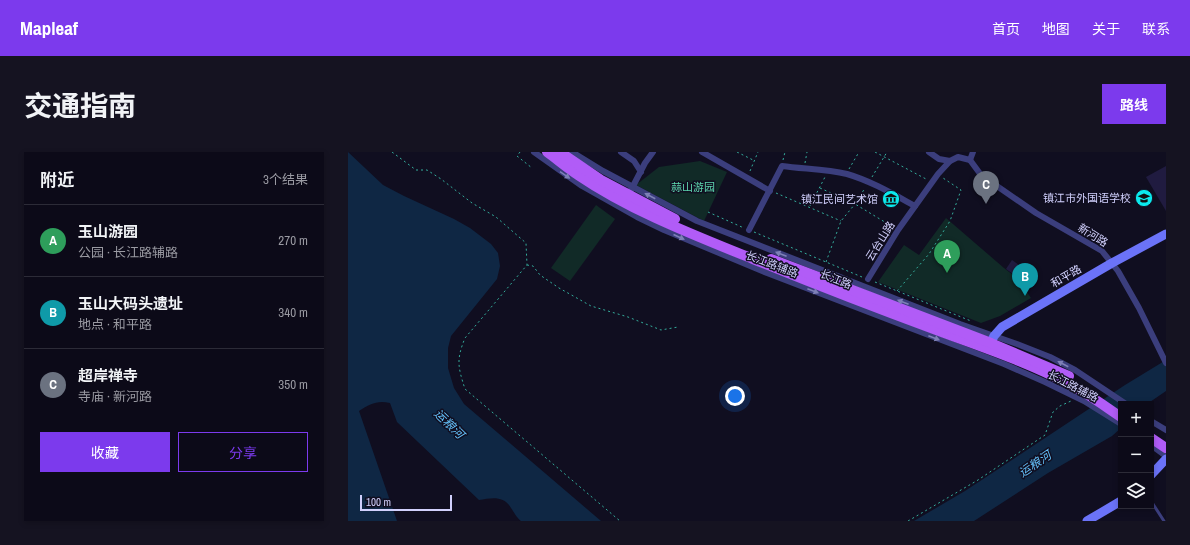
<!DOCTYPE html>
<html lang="zh">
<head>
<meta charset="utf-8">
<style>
	body { margin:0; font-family:"Archivo Narrow","Noto Sans SC",sans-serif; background:#151321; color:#f1f3f6 }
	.controls { position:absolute; right:12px; bottom:12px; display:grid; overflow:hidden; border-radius:0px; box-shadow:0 2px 6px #0003 }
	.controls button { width:36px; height:36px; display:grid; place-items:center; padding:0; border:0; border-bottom:1px solid #2c2b37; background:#0c0a18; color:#f1f3f6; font:20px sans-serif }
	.scale { position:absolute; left:12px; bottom:10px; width:92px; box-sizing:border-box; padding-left:4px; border:2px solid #d1d0fd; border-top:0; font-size:11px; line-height:14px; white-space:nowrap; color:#d1d0fd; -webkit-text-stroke:3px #100e20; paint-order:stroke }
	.you { position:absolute; left:387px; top:244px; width:14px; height:14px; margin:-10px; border:3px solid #fff; border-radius:50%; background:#1a73e8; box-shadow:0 0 0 6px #1a73e833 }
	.badge { display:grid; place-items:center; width:26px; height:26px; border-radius:50%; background:#7c3aed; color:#fff; font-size:13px; font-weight:700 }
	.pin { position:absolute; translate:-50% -33px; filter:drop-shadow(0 1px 2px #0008) }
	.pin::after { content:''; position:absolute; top:21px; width:14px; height:12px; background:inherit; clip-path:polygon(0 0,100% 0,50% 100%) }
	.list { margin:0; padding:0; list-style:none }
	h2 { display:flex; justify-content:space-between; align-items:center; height:52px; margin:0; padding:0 16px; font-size:17px }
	h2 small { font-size:13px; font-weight:400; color:#9a9aa2 }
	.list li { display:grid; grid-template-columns:26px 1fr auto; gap:12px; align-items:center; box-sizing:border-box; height:72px; padding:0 16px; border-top:1px solid #2c2b37 }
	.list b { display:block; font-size:15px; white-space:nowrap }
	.list p { margin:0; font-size:13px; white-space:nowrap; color:#9a9aa2 }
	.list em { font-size:13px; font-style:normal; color:#9a9aa2 }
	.actions { display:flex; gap:8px; padding:12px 16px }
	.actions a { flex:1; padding:9px 0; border:1px solid #7c3aed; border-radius:0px; text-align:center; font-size:14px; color:#7c3aed }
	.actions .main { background:#7c3aed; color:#fff }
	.icon { flex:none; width:22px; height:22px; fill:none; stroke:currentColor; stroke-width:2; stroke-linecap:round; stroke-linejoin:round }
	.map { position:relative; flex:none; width:818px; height:369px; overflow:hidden; border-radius:0px }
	header { display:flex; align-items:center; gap:24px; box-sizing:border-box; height:56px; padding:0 20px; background:#7c3aed; color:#fff }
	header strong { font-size:19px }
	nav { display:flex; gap:22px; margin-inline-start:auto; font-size:14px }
	.intro { display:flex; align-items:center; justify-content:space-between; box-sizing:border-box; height:96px; padding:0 24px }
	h1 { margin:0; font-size:28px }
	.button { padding:10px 18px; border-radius:0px; background:#7c3aed; color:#fff; font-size:14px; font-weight:700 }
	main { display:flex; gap:24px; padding:0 24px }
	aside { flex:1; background:#0c0a18; border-radius:0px; box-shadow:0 2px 6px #0003 }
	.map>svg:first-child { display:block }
</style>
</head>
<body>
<header>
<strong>Mapleaf</strong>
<nav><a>首页</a><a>地图</a><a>关于</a><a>联系</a></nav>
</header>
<div class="intro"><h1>交通指南</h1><a class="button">路线</a></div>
<main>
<aside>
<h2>附近<small>3个结果</small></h2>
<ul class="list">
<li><span class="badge" style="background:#2e9e5b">A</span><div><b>玉山游园</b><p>公园 · 长江路辅路</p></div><em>270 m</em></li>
<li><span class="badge" style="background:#0f9aa8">B</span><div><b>玉山大码头遗址</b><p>地点 · 和平路</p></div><em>340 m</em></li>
<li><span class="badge" style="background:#6b7280">C</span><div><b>超岸禅寺</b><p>寺庙 · 新河路</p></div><em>350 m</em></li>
</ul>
<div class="actions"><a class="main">收藏</a><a>分享</a></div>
</aside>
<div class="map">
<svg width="818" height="369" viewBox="0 0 818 369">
	<rect width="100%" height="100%" fill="#100e20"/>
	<g fill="#112a27">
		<path d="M352 9 379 20 356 69 288 33 311 15Z"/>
		<path d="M248 53 267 67 222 129 203 116Z"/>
		<path d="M598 66 656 116 669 126 683 146 652 164 633 171 530 130 556 93 571 103Z"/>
	</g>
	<g fill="#0f2744">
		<path d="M0 0 35 33 56 44 106 67 122 76 143 92 150 101 152 114 149 127 103 184 100 196V216L106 236 116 252 253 369H173C168 365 166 360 163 356 156 343 143 346 131 348L49 270 42 251C29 248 22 252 11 259L49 369H0Z"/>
		<path d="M818 208V239L799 252H773V276L764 284 700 321 626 369H566L617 339 777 233Z"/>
	</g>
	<g fill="#201b40">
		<path d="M818 14V59L798 25Z"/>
		<path d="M664 108 675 116 669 125 658 117Z"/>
	</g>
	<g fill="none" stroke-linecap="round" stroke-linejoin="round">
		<g stroke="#34ad9c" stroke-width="1" stroke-dasharray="2 3" stroke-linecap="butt">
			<path d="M44 0 68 18H79L93 27 124 51 148 65 178 91 179 113 117 186C108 208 110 215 117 237L272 369"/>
			<path d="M172 0 169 4 184 16"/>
			<path d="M389 0 407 9"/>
			<path d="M527 0 578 27"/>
			<path d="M435 8 437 0"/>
			<path d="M457 11 459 0"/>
			<path d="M501 17 511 0"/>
			<path d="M402 19 410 0"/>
			<path d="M524 25 539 0"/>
			<path d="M472 36 507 52 545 75"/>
			<path d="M428 41 493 69"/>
			<path d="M462 54 477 25"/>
			<path d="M360 60 396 76"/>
			<path d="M406 80 514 125"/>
			<path d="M478 110 493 69 507 52 517 36"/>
			<path d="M179 113 185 114 192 123 211 136 243 154 280 165 313 178 330 175"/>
			<path d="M527 130 623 169"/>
			<path d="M549 139 581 102 602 69 613 38 595 26"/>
			<path d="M560 369 630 328 697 283 705 260 712 254 723 249"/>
		</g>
		<path stroke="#3b3e7d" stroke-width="3" d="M803 349 816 369"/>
		<g stroke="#3b3e7d" stroke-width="6">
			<path d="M186 0 234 34 289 65 316 78 419 121 656 212 697 230 736 249 773 272"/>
			<path d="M224 0 255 19 349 69 612 172 669 192 702 205 727 218 778 252"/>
			<path d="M273 0 286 9 293 20"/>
			<path d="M354 0 422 39"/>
			<path d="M581 0 591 7 602 9"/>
			<path d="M622 8 633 23 688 61 754 99 770 119 791 156 818 211"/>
			<path d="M622 8 625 0"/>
			<path d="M283 38 297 11 305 0"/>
			<path d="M401 78 434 14C455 17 478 17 499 22 523 29 545 42 567 54"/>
			<path d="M520 127 550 78 590 22 602 9 610 5 622 8"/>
			<path d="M803 269 818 278"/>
			<path d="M803 293 818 304"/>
		</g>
		<g stroke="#6b73f8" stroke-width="9">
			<path d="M640 197 646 184 654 175 764 111 818 82"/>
			<path d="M803 323 818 307"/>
			<path d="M739 369 773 349"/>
		</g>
		<g stroke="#b15cf7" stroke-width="10">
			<path d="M199 0C210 8 219 16 230 23 283 59 346 83 405 107 464 131 523 154 583 176 628 193 677 209 719 231 738 240 755 253 773 265"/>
			<path d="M212 0 253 28 327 67"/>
			<path d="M423 107 643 191 721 224"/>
			<path d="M803 286 818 296"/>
		</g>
	</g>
	<defs><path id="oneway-solid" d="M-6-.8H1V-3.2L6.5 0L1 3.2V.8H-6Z"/></defs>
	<g fill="#7e80b7">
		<use href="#oneway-solid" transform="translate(217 23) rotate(34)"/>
		<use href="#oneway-solid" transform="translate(302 44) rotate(-152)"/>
		<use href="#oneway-solid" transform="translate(331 85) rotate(24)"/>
		<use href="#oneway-solid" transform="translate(433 102) rotate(-159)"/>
		<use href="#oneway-solid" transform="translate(465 139) rotate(21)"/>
		<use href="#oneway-solid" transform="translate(555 150) rotate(-159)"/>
		<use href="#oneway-solid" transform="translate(586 186) rotate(21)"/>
		<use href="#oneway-solid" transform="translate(715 212) rotate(-152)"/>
	</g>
	<defs>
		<symbol id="school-disc" viewBox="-11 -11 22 22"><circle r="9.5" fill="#0be9ed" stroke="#100e20"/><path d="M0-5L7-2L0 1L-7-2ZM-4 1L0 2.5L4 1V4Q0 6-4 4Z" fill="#111"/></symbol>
		<symbol id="museum-disc" viewBox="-11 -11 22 22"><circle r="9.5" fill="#0be9ed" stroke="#100e20"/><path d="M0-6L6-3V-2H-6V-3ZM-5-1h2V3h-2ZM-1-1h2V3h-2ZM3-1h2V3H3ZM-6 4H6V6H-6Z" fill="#111"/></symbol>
	</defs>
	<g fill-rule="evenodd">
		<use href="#school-disc" x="786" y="36" width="20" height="20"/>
		<use href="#museum-disc" x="533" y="37" width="20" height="20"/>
	</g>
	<g text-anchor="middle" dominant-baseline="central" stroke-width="3" stroke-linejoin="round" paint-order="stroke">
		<g font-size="11" fill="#5fd9b1" stroke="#100e20">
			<text x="345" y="35">蒜山游园</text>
		</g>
		<g font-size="11" fill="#d1d0fd" stroke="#100e20" text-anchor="end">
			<text x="783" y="46">镇江市外国语学校</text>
			<text x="530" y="47">镇江民间艺术馆</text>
		</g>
		<g font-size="11" fill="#d1d0fd" stroke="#100e20">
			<text transform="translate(745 83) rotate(32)">新河路</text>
			<text transform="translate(532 89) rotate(-58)">云台山路</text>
			<text transform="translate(424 112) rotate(21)">长江路辅路</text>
			<text transform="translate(718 124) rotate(-30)">和平路</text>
			<text transform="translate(488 127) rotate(22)">长江路</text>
			<text transform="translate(725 234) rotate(27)">长江路辅路</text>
		</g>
		<g font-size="12" font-style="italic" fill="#63bff8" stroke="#100e20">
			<text transform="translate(101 272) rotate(44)">运粮河</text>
			<text transform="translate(687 312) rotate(-34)">运粮河</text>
		</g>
	</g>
</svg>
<div class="controls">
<button>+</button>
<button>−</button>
<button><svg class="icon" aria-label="layers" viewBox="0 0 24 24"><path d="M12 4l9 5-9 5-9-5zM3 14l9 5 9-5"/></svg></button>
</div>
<div class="scale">100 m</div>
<div class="you"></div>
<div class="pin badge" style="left:599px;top:121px;background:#2e9e5b">A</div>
<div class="pin badge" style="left:677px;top:144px;background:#0f9aa8">B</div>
<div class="pin badge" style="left:638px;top:52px;background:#6b7280">C</div>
</div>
</main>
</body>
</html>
